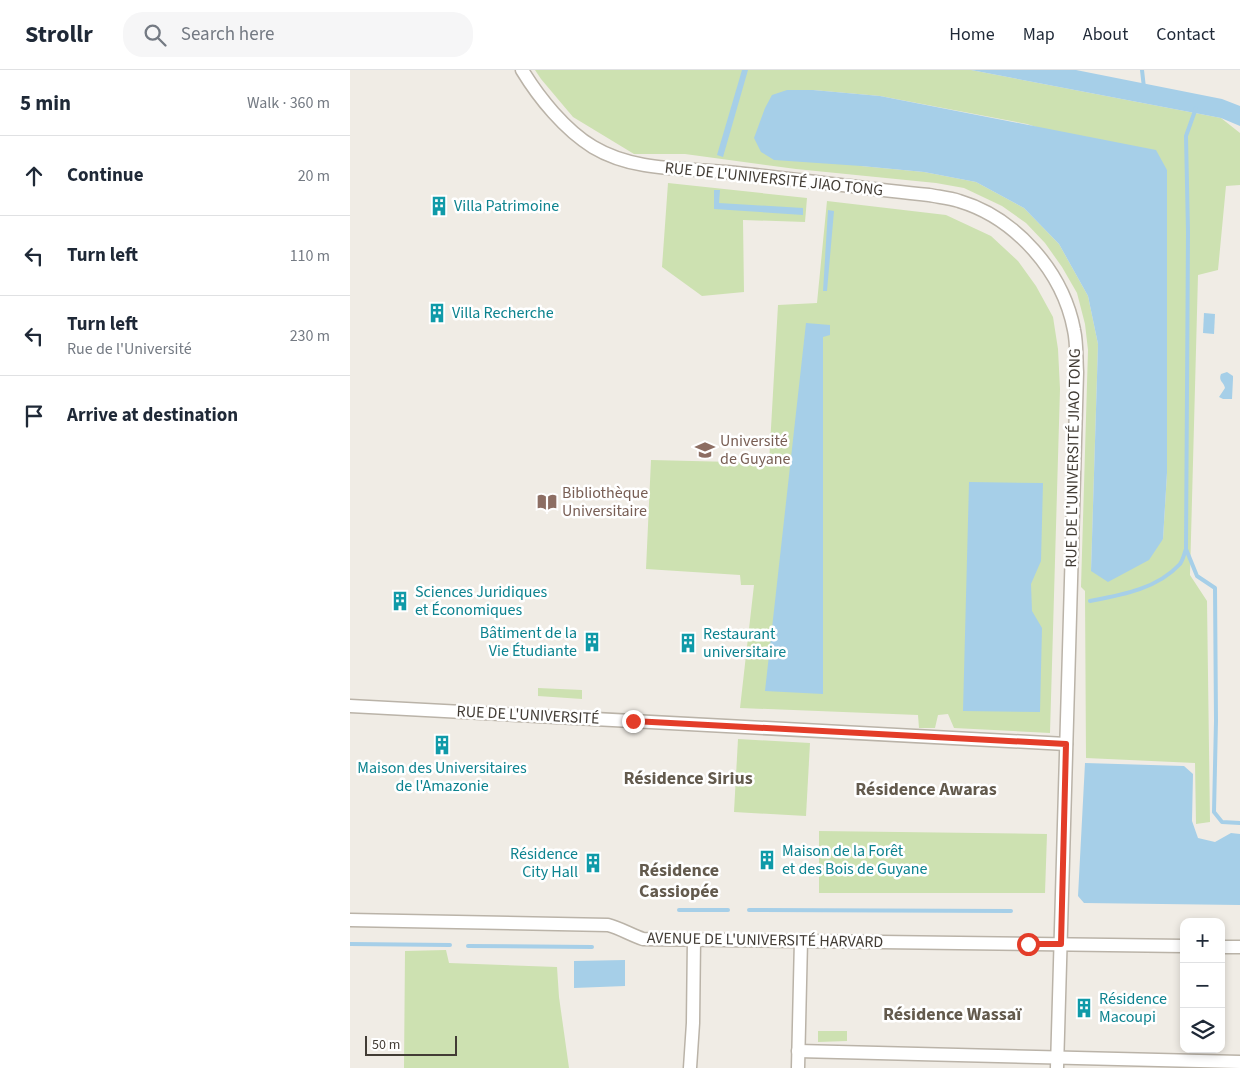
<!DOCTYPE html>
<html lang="en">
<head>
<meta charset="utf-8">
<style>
	body { margin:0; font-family:"Source Sans 3",sans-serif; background:#f6f6f7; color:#1f2937 }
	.controls { position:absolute; right:15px; bottom:15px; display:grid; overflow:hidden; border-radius:10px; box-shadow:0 2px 8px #0003 }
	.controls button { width:45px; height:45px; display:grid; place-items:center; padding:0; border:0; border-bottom:1px solid #e0e1e3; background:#fff; color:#1f2937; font:25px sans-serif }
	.scale { position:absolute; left:15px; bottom:12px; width:92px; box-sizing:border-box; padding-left:5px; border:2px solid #423c35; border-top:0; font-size:14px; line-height:18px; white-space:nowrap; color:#423c35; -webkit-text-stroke:4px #fff; paint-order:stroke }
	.stop { position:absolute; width:15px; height:15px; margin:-11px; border:4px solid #e33d29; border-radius:50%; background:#fff }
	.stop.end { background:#e33d29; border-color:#fff; box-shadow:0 1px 5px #0008 }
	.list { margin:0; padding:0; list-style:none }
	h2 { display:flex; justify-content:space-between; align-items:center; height:65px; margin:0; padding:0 20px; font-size:21px }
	h2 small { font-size:16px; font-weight:400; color:#747a83 }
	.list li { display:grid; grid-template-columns:32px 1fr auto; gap:15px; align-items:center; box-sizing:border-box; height:80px; padding:0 20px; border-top:1px solid #e0e1e3 }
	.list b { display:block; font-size:19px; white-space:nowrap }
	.list p { margin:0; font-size:16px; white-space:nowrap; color:#747a83 }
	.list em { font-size:16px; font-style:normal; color:#747a83 }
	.icon { flex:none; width:28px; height:28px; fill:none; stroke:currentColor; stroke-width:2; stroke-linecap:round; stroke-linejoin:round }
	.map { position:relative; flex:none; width:890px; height:998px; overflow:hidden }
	header { display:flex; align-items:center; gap:30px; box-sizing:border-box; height:70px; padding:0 25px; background:#fff; border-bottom:1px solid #e0e1e3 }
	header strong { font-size:24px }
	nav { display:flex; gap:28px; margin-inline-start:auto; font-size:18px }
	.search { width:350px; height:45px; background:#f6f6f7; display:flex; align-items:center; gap:12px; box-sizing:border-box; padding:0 18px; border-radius:20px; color:#747a83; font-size:19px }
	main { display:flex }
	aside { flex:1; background:#fff }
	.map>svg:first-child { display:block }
</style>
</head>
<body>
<header>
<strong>Strollr</strong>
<div class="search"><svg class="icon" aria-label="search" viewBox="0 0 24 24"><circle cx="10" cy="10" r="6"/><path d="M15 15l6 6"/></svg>Search here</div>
<nav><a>Home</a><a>Map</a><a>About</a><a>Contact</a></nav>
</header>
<main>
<aside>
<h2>5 min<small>Walk · 360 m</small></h2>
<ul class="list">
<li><svg class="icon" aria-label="ahead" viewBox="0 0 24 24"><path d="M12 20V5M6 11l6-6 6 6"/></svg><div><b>Continue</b></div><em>20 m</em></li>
<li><svg class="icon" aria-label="left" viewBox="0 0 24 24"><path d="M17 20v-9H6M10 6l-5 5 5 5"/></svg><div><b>Turn left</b></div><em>110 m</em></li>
<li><svg class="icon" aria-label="left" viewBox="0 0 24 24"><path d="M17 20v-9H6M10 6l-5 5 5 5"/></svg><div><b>Turn left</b><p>Rue de l'Université</p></div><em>230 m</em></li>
<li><svg class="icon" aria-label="arrive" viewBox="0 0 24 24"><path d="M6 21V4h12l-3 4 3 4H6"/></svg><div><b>Arrive at destination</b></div></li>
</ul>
</aside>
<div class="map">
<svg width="890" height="998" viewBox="0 0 890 998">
	<rect width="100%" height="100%" fill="#f0ece5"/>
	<g fill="#cde1b1" fill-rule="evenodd">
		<path d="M185 0H621L871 48 890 63V115L876 116 868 200 848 205 840 505 857 531 860 752 846 754 845 693 736 688 735 525V521L731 517 738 280 735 254 727 223 712 197 695 173 676 153 652 136 614 118 586 113 446 99 335 84H284L223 47 191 9ZM463 20 530 26 677 54 817 100V403L813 469 741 501 748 274 738 226 709 174 674 138 626 112 574 102 511 96Z"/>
		<path d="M318 113 457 128 455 152 393 150 394 222 352 226 312 197Z"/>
		<path d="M477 131 596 145 641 166 668 191 686 216 703 247 708 279 710 319 700 663 604 658 598 644 588 645 585 658H569L568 645 390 638 404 515H391L390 505 296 499 301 390 419 393 428 235 467 233Z"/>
		<path d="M188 618 232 620V629L188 626Z"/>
		<path d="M388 669 460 673 456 746 384 742Z"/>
		<path d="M469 761 697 764 695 823H469Z"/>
		<path d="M96 880 99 893 207 897 209 927 219 998H54L55 881Z"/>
		<path d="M468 961H497V971L468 972Z"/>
	</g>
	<g fill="#a6cfe8">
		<path d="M392 0H398L373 87 367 85Z"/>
		<path d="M621 0H726L872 29 890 36V56L871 48Z"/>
		<path d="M437 20H463L530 26 806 80 817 100V403L813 469 799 490 758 512 741 501 748 274 738 226 709 174 674 138 626 112 574 102 511 96 424 90 411 82 404 68 415 38 422 25Z"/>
		<path d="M364 120H370L369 133 453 138V145L364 139Z"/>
		<path d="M478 140 484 141 477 221H473Z"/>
		<path d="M854 243 865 244 864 264 853 263Z"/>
		<path d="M456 253 480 255V265L473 267V624L415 621Z"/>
		<path d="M877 302 883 306V309L882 329H873L869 327 875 318C874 312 868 311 871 304Z"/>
		<path d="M619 412 693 413 691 491 681 514 682 541 692 558 690 642 613 641Z"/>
		<path d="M735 693 834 696 843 704 842 751 848 768 865 772 881 763 890 764V835L734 833 728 826Z"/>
		<path d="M275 890V916L224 918V891Z"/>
	</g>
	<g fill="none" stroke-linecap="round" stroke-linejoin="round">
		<g stroke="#a6cfe8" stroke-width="4">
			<path d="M792 0 794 18"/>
			<path d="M836 479 847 506 865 518 866 651 864 742 872 752 890 753"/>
			<path d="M740 531C772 525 807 519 830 494 833 490 834 484 836 479L838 162 836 66 846 38"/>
			<path d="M329 840H378"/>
			<path d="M399 840 661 841"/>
			<path d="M0 874 100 875"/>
			<path d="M118 876 242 877"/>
		</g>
		<defs>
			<g id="minor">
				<path d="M172 0C189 28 215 60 243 77 283 101 331 98 376 102 444 109 512 118 579 125 589 127 600 128 609 131 666 148 713 202 724 260 727 273 726 288 727 302L707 998"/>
				<path d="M0 636 716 674"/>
				<path d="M0 850 258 855C270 858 281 865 293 869L834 876"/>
				<path d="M871 877H890"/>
				<path d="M448 981 890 992"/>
				<path d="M340 998 343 953 344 869"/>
				<path d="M448 998 451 870"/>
			</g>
		</defs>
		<use href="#minor" stroke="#bab3a8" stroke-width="15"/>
		<use href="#minor" stroke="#fff" stroke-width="12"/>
	</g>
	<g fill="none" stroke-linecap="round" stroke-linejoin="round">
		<path stroke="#e33d29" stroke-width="6" d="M283 651 716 674 711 874H678"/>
	</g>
	<defs>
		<symbol id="building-bare" viewBox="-9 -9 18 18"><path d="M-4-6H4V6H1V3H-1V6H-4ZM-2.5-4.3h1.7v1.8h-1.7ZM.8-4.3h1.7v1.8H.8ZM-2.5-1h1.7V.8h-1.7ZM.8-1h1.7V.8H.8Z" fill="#0f9aa8" stroke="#fff" stroke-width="2.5" paint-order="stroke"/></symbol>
		<symbol id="university-bare" viewBox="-9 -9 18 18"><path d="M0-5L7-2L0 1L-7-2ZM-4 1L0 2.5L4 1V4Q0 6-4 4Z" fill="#8d6e63" stroke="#fff" stroke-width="2.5" paint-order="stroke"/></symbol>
		<symbol id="library-bare" viewBox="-9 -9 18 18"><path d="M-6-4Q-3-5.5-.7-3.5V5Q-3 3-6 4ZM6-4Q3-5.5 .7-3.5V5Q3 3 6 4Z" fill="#8d6e63" stroke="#fff" stroke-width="2.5" paint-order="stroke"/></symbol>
	</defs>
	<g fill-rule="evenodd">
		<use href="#building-bare" x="75" y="122" width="28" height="28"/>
		<use href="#building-bare" x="73" y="229" width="28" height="28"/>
		<use href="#university-bare" x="341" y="366" width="28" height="28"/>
		<use href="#library-bare" x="183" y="418" width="28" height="28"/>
		<use href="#building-bare" x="36" y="517" width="28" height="28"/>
		<use href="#building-bare" x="228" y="558" width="28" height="28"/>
		<use href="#building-bare" x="324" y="559" width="28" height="28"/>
		<use href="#building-bare" x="78" y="661" width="28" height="28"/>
		<use href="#building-bare" x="403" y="776" width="28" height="28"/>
		<use href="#building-bare" x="229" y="779" width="28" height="28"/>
		<use href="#building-bare" x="720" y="924" width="28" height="28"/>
	</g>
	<g text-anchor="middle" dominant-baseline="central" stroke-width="5" stroke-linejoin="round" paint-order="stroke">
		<g font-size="16" fill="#423c35" stroke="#fff">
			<text transform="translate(424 109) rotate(6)">RUE DE L'UNIVERSITÉ JIAO TONG</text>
			<text transform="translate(723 388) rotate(-89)">RUE DE L'UNIVERSITÉ JIAO TONG</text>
			<text transform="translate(178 645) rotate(3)">RUE DE L'UNIVERSITÉ</text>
			<text transform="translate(415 870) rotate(1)">AVENUE DE L'UNIVERSITÉ HARVARD</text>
		</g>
		<g font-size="16" fill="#0d838f" stroke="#fff" text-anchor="start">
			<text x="104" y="136">Villa Patrimoine</text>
			<text x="102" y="243">Villa Recherche</text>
			<text x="65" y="522">Sciences Juridiques<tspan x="65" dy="18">et Économiques</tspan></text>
			<text x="227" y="563" text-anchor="end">Bâtiment de la<tspan x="227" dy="18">Vie Étudiante</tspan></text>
			<text x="353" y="564">Restaurant<tspan x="353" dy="18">universitaire</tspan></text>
			<text x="92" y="698" text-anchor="middle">Maison des Universitaires<tspan x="92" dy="18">de l'Amazonie</tspan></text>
			<text x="432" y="781">Maison de la Forêt<tspan x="432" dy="18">et des Bois de Guyane</tspan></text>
			<text x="228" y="784" text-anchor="end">Résidence<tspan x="228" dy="18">City Hall</tspan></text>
			<text x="749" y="929">Résidence<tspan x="749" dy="18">Macoupi</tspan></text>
		</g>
		<g font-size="16" fill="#785e54" stroke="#fff" text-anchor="start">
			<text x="370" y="371">Université<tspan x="370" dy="18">de Guyane</tspan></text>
			<text x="212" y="423">Bibliothèque<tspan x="212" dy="18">Universitaire</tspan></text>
		</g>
		<g font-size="18" font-weight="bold" fill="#635a4d" stroke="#fff">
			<text x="338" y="708">Résidence Sirius</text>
			<text x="576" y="719">Résidence Awaras</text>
			<text x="329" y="800">Résidence<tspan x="329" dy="21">Cassiopée</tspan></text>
			<text x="602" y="944">Résidence Wassaï</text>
		</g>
	</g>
</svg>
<div class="controls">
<button>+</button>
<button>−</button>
<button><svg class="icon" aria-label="layers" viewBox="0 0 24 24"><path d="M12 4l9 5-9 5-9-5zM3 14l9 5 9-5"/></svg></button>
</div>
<div class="scale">50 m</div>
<div class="stop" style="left:678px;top:874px"></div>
<div class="stop end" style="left:283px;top:651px"></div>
</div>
</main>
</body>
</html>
